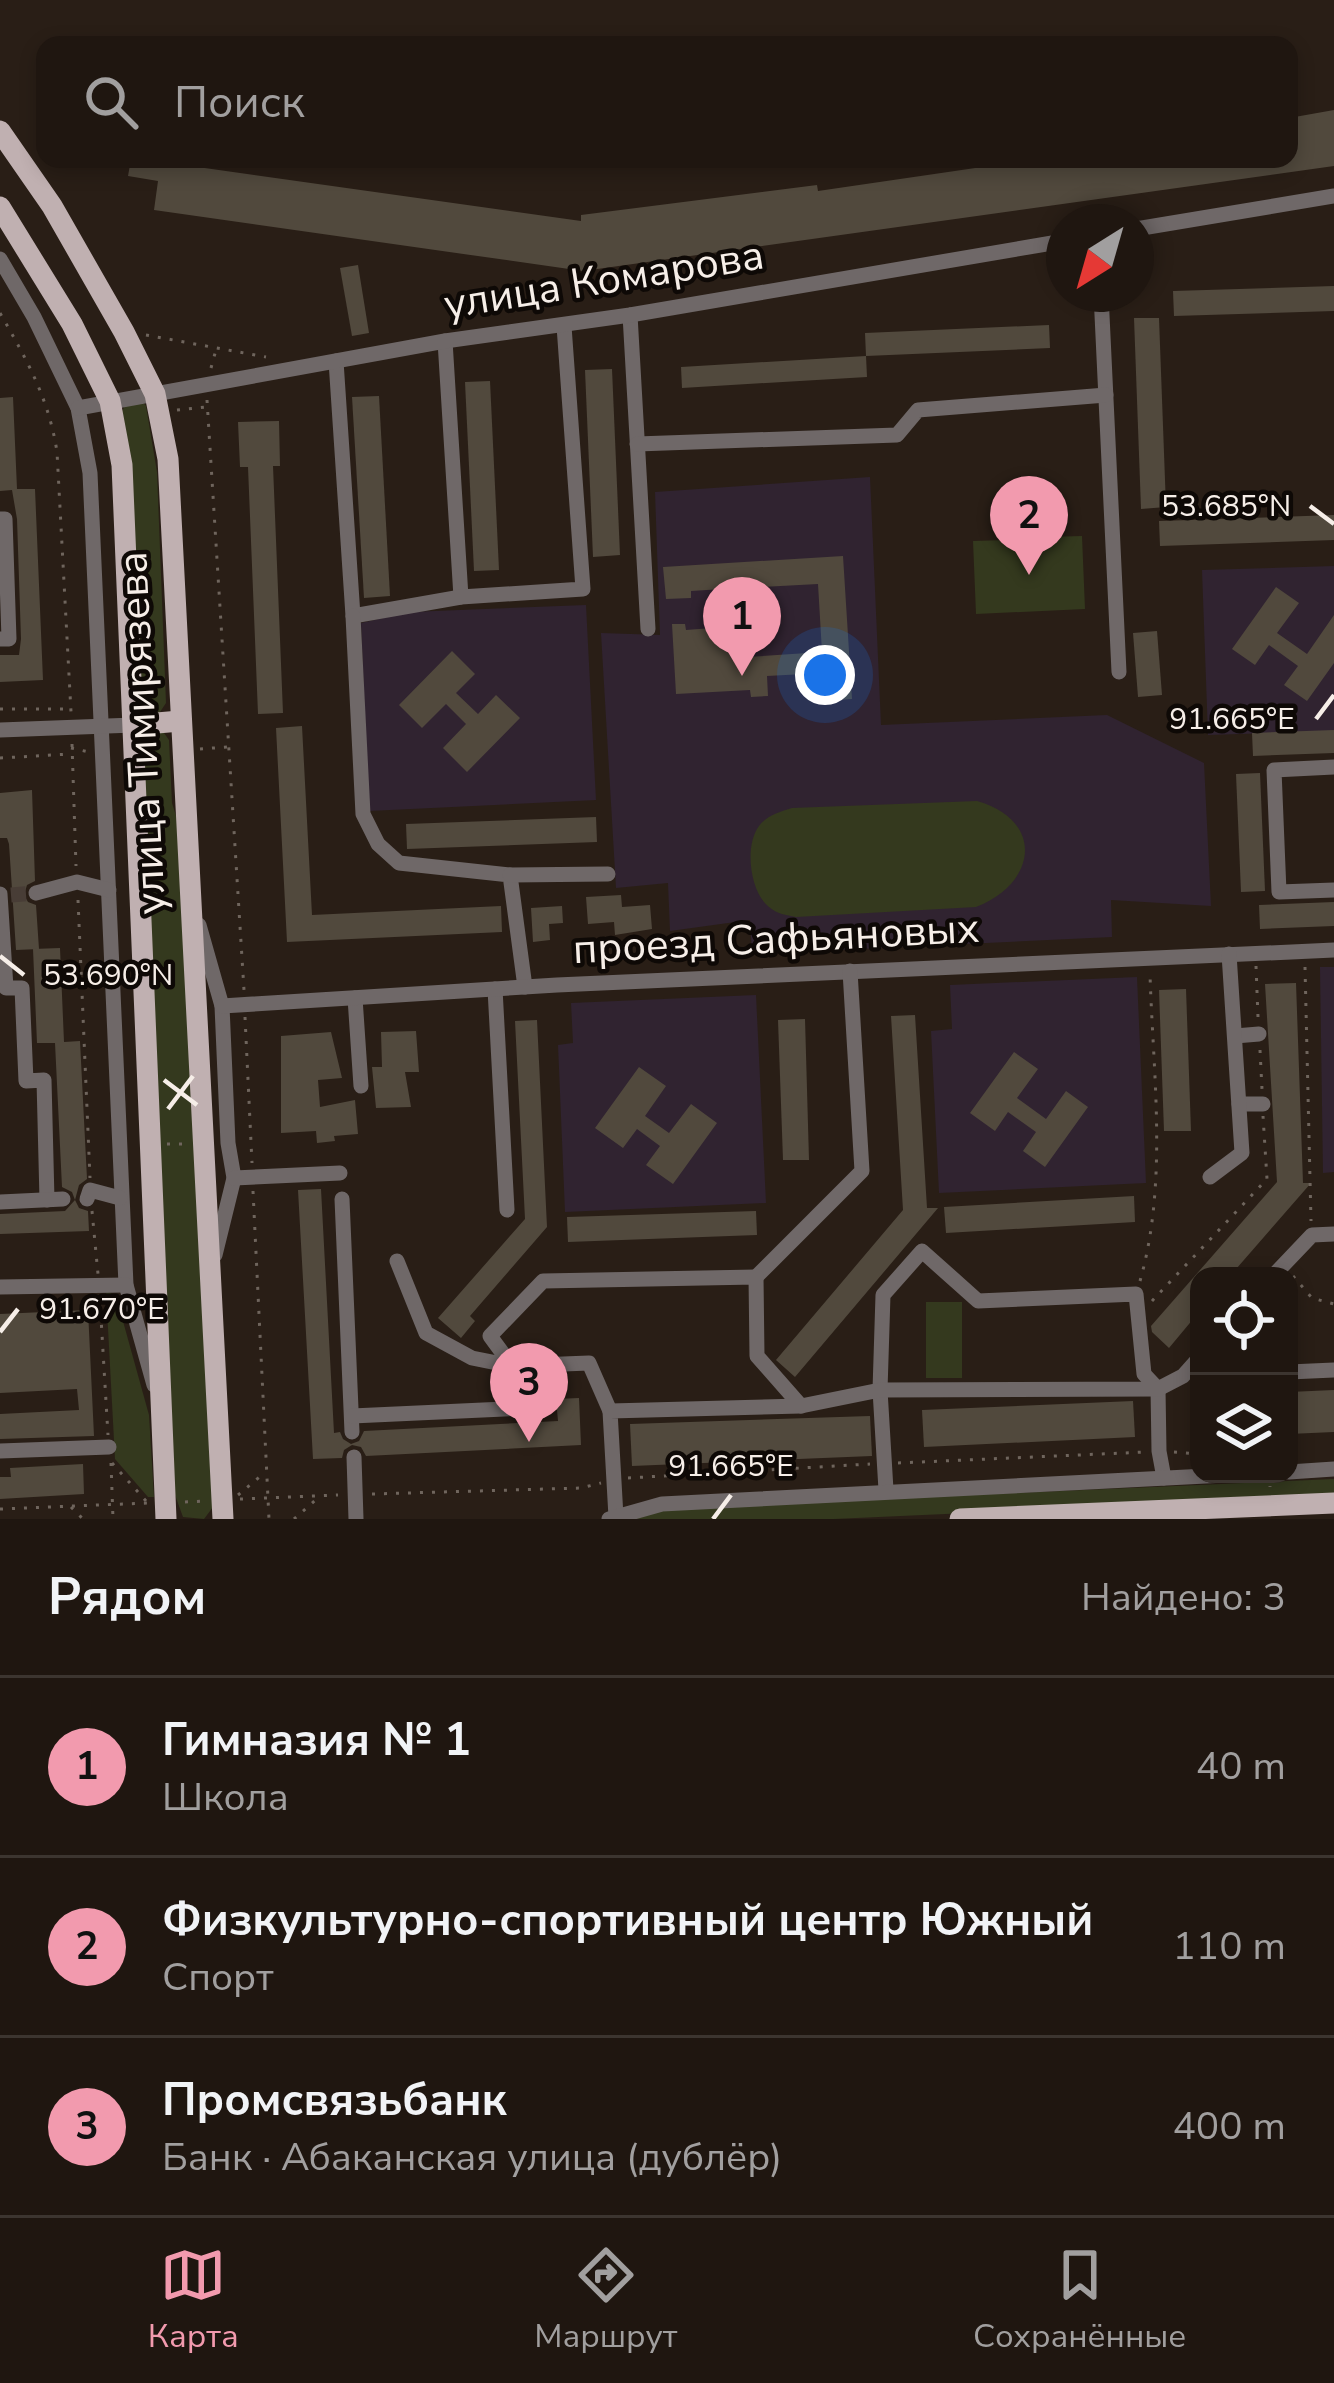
<!DOCTYPE html>
<html lang="ru">
<head>
<meta charset="utf-8">
<style>
	body { margin:0; font-family:"Nunito Sans",sans-serif; background:#2c231e; color:#f1f3f6 }
	.controls { position:absolute; right:36px; bottom:36px; display:grid; overflow:hidden; border-radius:24px; box-shadow:0 6px 18px #0003 }
	.controls button { width:108px; height:108px; display:grid; place-items:center; padding:0; border:0; border-bottom:3px solid #3c3530; background:#1f1610; color:#f1f3f6; font:60px sans-serif }
	.compass { position:absolute; left:1046px; top:204px; width:108px; height:108px; border-radius:50%; background:#1f1610; box-shadow:0 6px 18px #0003; rotate:217deg }
	.you { position:absolute; left:825px; top:675px; width:42px; height:42px; margin:-30px; border:9px solid #fff; border-radius:50%; background:#1a73e8; box-shadow:0 0 0 18px #1a73e833 }
	.badge { display:grid; place-items:center; width:78px; height:78px; border-radius:50%; background:#f29aae; color:#111; font-size:39px; font-weight:700 }
	.pin { position:absolute; translate:-50% -99px; filter:drop-shadow(0 3px 6px #0008) }
	.pin::after { content:''; position:absolute; top:63px; width:42px; height:36px; background:inherit; clip-path:polygon(0 0,100% 0,50% 100%) }
	.list { margin:0; padding:0; list-style:none }
	h2 { display:flex; justify-content:space-between; align-items:center; height:156px; margin:0; padding:0 48px; font-size:51px }
	h2 small { font-size:39px; font-weight:400; color:#a19f9f }
	.list li { display:grid; grid-template-columns:78px 1fr auto; gap:36px; align-items:center; box-sizing:border-box; height:180px; padding:0 48px; border-top:3px solid #3c3530 }
	.list b { display:block; font-size:45px; white-space:nowrap }
	.list p { margin:0; font-size:39px; white-space:nowrap; color:#a19f9f }
	.list em { font-size:39px; font-style:normal; color:#a19f9f }
	.icon { flex:none; width:66px; height:66px; fill:none; stroke:currentColor; stroke-width:2; stroke-linecap:round; stroke-linejoin:round }
	.map { position:relative; flex:none; width:1334px; height:1519px; overflow:hidden }
	.search { position:absolute; background:#1f1610; box-shadow:0 6px 18px #0003; left:36px; right:36px; top:36px; height:132px; display:flex; align-items:center; gap:30px; box-sizing:border-box; padding:0 42px; border-radius:24px; color:#a19f9f; font-size:45px }
	.sheet { height:696px; background:#1f1610 }
	nav { display:flex; justify-content:space-around; align-items:center; box-sizing:border-box; height:168px; border-top:3px solid #3c3530; background:#1f1610; font-size:33px; color:#a19f9f }
	nav a { display:grid; justify-items:center; gap:6px }
	nav .on { color:#f29aae }
	.map>svg:first-child { display:block }
</style>
</head>
<body>
<div class="map">
<svg width="1334" height="1519" viewBox="0 0 1334 1519">
	<rect width="100%" height="100%" fill="#291e16"/>
	<g fill="#302330">
		<path d="M870 477 881 725 1107 715 1204 763 1211 906 1111 900 1112 937 752 954 750 920 670 931 668 883 616 888 601 633 660 635 655 492Z"/>
		<path d="M1334 566V731L1208 735 1202 570Z"/>
		<path d="M586 605 596 800 369 811 361 623 410 612Z"/>
		<path d="M1320 967H1334V1172L1323 1173Z"/>
		<path d="M1137 977 1146 1183 939 1193 931 1031 952 1029 950 985Z"/>
		<path d="M756 995 766 1203 565 1212 558 1045 573 1043 571 1003Z"/>
	</g>
	<g fill="#34391e">
		<path d="M142 401 146 406 157 472 166 703 158 715 149 713 140 702 121 413 126 404Z"/>
		<path d="M1044 525 1046 537 1082 536 1085 609 976 614 973 541 1006 540V526Z"/>
		<path d="M147 733H164L169 740 172 803 177 819 213 1507 204 1519 183 1517 175 1495 143 741Z"/>
		<path d="M977 801C1046 821 1036 884 976 907L796 917C786 915 777 914 769 907 750 892 744 846 759 826 767 815 780 812 792 808Z"/>
		<path d="M106 1291 116 1296 149 1415 154 1497H148L115 1459Z"/>
		<rect x="926" y="1302" width="36" height="76"/>
		<path d="M1334 1479V1495L1329 1497 834 1519H624L673 1508Z"/>
	</g>
	<g fill="#51493d" fill-rule="evenodd">
		<path d="M1334 110V166L583 271 154 210 158 181 128 176 131 159H141L581 221V215L817 185 818 191 1036 159H1209V167L1289 159V118Z"/>
		<path d="M358 265 369 333 352 336 340 268Z"/>
		<path d="M1334 286V311L1174 316 1173 291Z"/>
		<path d="M1134 318H1159L1166 507 1141 509Z"/>
		<path d="M1049 325 1050 348 866 356 865 333Z"/>
		<path d="M866 356 867 377 682 388 681 367Z"/>
		<path d="M612 369 620 555 593 557 585 370Z"/>
		<path d="M490 381 499 570 474 571 465 382Z"/>
		<path d="M379 396 390 596 364 598 352 397Z"/>
		<path d="M13 397 17 489H35L43 680 0 682V655H19L21 639 17 519 12 490 0 491V398Z"/>
		<path d="M279 421 280 466H273L283 713 258 714 248 467H240L238 422Z"/>
		<path d="M1334 515V540L1160 546 1159 521Z"/>
		<path d="M843 556 852 699 825 701 823 673 767 676 768 696 751 697 750 690 676 694 672 624H685L686 630 725 627 723 589 691 591V598L666 599 663 567ZM818 584 822 652 748 657 744 588Z"/>
		<path d="M1276 587 1299 603 1277 633 1307 654 1334 615V663L1307 701 1284 685 1298 666 1269 645 1255 665 1232 649Z"/>
		<path d="M1157 631 1162 695 1138 697 1133 633Z"/>
		<path d="M452 651 475 674 456 693 478 714 496 695 520 718 467 772 443 748 466 724 446 704 422 728 399 705Z"/>
		<path d="M302 726 312 915 501 906 502 932 287 942 276 728Z"/>
		<path d="M1334 730V753L1253 756 1252 733Z"/>
		<path d="M1260 773 1265 891 1241 892 1236 774Z"/>
		<path d="M32 790 35 881 27 885 24 895 28 902 36 905 39 949 16 950 9 844 7 838H0V793Z"/>
		<path d="M596 817 597 842 407 849 406 824Z"/>
		<path d="M621 895 622 907 650 905 652 929 615 935 614 922 588 924 586 897Z"/>
		<path d="M1334 902V926L1260 929 1259 905Z"/>
		<path d="M562 906 563 923 549 924 550 940 533 942 531 908Z"/>
		<path d="M60 948 64 1042 80 1041 87 1179 79 1185 75 1200 79 1208 88 1211 89 1231 0 1234V1214L65 1211 75 1200 72 1192 62 1187 55 1043H37L33 949Z"/>
		<path d="M1296 983 1303 1183H1311L1230 1276H1199V1312L1169 1348 1152 1332 1151 1326 1277 1182 1265 984Z"/>
		<path d="M1186 989 1191 1131H1164L1159 990Z"/>
		<path d="M915 1015 927 1208H938L795 1377 776 1360 903 1210 891 1016Z"/>
		<path d="M805 1019 809 1160H783L778 1020Z"/>
		<path d="M537 1020 547 1227 470 1316 475 1321 461 1338 438 1318 525 1219 515 1021Z"/>
		<path d="M416 1031 419 1072H405L411 1107 376 1108 372 1067H382L381 1032Z"/>
		<path d="M331 1032 342 1078 318 1080 320 1107 355 1100 358 1134 334 1136 335 1141 317 1143 316 1131 281 1133V1036Z"/>
		<path d="M1014 1052 1038 1069 1017 1098 1046 1119 1066 1091 1088 1107 1045 1167 1023 1151 1036 1132 1008 1112 995 1131 970 1113Z"/>
		<path d="M639 1067 666 1086 645 1116 669 1133 691 1104 717 1123 673 1184 646 1165 660 1146 637 1129 623 1148 595 1128Z"/>
		<path d="M321 1189 334 1433 340 1432 343 1439 351 1444 359 1441 364 1431 558 1421 556 1399 579 1398 581 1445 366 1456 361 1447 352 1445 344 1450 342 1458 313 1459 298 1190Z"/>
		<path d="M1134 1196 1135 1222 946 1233 944 1207Z"/>
		<path d="M756 1211 757 1235 568 1242 567 1217Z"/>
		<path d="M88 1310 94 1436 0 1439V1414L79 1410 77 1389 0 1393V1314Z"/>
		<path d="M1334 1390V1432L1289 1434V1392Z"/>
		<path d="M1133 1401 1135 1437 924 1447 922 1410Z"/>
		<path d="M870 1416 872 1456 632 1466 630 1424Z"/>
		<path d="M83 1464 84 1494 0 1499V1477H11L10 1468Z"/>
	</g>
	<g fill="none" stroke-linecap="round" stroke-linejoin="round">
		<path stroke="#483d36" stroke-width="15" stroke-dasharray="15 8" stroke-linecap="butt" d="M11 895 36 893"/>
		<g stroke="#6f655d" stroke-width="3" stroke-dasharray="3 9" stroke-linecap="butt">
			<path d="M0 313C27 360 49 399 57 452L71 712"/>
			<path d="M146 335 266 357"/>
			<path d="M211 368 217 346"/>
			<path d="M207 400 244 990"/>
			<path d="M177 410 207 407"/>
			<path d="M0 709H70"/>
			<path d="M72 744 76 866"/>
			<path d="M71 748 89 752"/>
			<path d="M200 749 227 747"/>
			<path d="M0 758 70 754"/>
			<path d="M78 900 90 1178"/>
			<path d="M1256 966 1258 1017"/>
			<path d="M1305 967 1311 1221"/>
			<path d="M245 1017 252 1163"/>
			<path d="M1260 1050 1262 1089"/>
			<path d="M167 1144H187"/>
			<path d="M253 1191 269 1519"/>
			<path d="M92 1211 98 1274"/>
			<path d="M1293 1276 1312 1298 1334 1304"/>
			<path d="M1140 1281C1168 1183 1153 1074 1150 974"/>
			<path d="M100 1301 108 1435"/>
			<path d="M1152 1301 1267 1179 1263 1116"/>
			<path d="M1174 1452 1199 1454"/>
			<path d="M111 1463 113 1519"/>
			<path d="M112 1463 146 1501"/>
			<path d="M898 1463 1146 1452"/>
			<path d="M1270 1474V1487"/>
			<path d="M628 1478 870 1464"/>
			<path d="M372 1494 581 1488 601 1483"/>
			<path d="M238 1495 263 1474"/>
			<path d="M240 1499 338 1495"/>
			<path d="M185 1502 205 1501"/>
			<path d="M71 1507 83 1519"/>
			<path d="M0 1509 148 1503"/>
			<path d="M294 1519 319 1497"/>
		</g>
		<g stroke="#6f6868" stroke-width="15">
			<path d="M1136 229 1334 196"/>
			<path d="M0 259 34 317 78 408 90 473 126 1285 154 1385"/>
			<path d="M1101 294 1119 672"/>
			<path d="M630 315 648 629"/>
			<path d="M445 341 461 597"/>
			<path d="M336 361 353 616 461 597 583 589 564 326"/>
			<path d="M78 408 445 341 630 315 1064 241"/>
			<path d="M637 444 897 435 918 410 1106 395"/>
			<path d="M0 519H5L9 639H0"/>
			<path d="M353 616 363 814 378 844 399 863 510 875 525 987"/>
			<path d="M0 730 134 725"/>
			<path d="M1334 767 1274 770 1279 892 1334 890"/>
			<path d="M510 875 608 874"/>
			<path d="M36 893 77 882 109 890"/>
			<path d="M0 894 6 988H22L26 1081 44 1080 47 1200"/>
			<path d="M199 925 222 1006 228 1143 234 1178 215 1255"/>
			<path d="M495 989 507 1210"/>
			<path d="M355 998 361 1086"/>
			<path d="M222 1006 557 985 1334 950"/>
			<path d="M1235 1036 1259 1034"/>
			<path d="M1239 1104H1263"/>
			<path d="M1210 1177 1242 1153 1229 954"/>
			<path d="M234 1178 340 1173"/>
			<path d="M87 1199 90 1190 120 1198"/>
			<path d="M342 1199 352 1432"/>
			<path d="M0 1202 63 1199"/>
			<path d="M397 1261 426 1333 472 1358 512 1366"/>
			<path d="M1273 1276 1312 1235 1334 1234"/>
			<path d="M756 1277 862 1171 850 971"/>
			<path d="M0 1287 126 1285"/>
			<path d="M1289 1372 1334 1370"/>
			<path d="M610 1411 589 1363 512 1366 490 1336 543 1281 756 1277 757 1356 801 1406"/>
			<path d="M352 1416 546 1407"/>
			<path d="M0 1451 109 1447"/>
			<path d="M354 1457 356 1519"/>
			<path d="M1289 1472 1334 1469"/>
			<path d="M886 1490 880 1390 883 1295 922 1251 978 1301 1136 1294 1144 1374 1158 1389 1159 1451 1164 1478"/>
			<path d="M616 1517 610 1411 801 1406 880 1390 1158 1389 1183 1376 1199 1358"/>
			<path d="M609 1519 662 1504 1245 1474"/>
		</g>
		<g stroke="#c0b0b1" stroke-width="21">
			<path d="M0 131 52 206 124 332 155 394 168 459 223 1519"/>
			<path d="M0 207 72 324 110 401 122 465 166 1519"/>
			<path d="M134 725 180 721"/>
			<path d="M960 1519 1334 1503"/>
		</g>
	</g>
	<path fill="none" stroke="#f6eee8" stroke-width="4.5" d="M1310 506 1334 524M1316 719 1334 695M0 956 24 975M164 1080 197 1105M168 1109 193 1076M0 1332 18 1309M713 1519 731 1495"/>
	<g text-anchor="middle" dominant-baseline="central" stroke-width="9" stroke-linejoin="round" paint-order="stroke">
		<g font-size="42" fill="#f6eee8" stroke="#0e0906">
			<text transform="translate(604 280) rotate(-9)">улица Комарова</text>
			<text transform="translate(142 733) rotate(-93)">улица Тимирязева</text>
			<text transform="translate(776 939) rotate(-3)">проезд Сафьяновых</text>
		</g>
	</g>
	<g font-size="30" text-anchor="middle" fill="#f6eee8" stroke="#0e0906" stroke-width="9" stroke-linejoin="round" paint-order="stroke">
		<text x="1226" y="516">53.685°N</text>
		<text x="1232" y="729">91.665°E</text>
		<text x="108" y="985">53.690°N</text>
		<text x="102" y="1319">91.670°E</text>
		<text x="731" y="1476">91.665°E</text>
	</g>
</svg>
<div class="controls">
<button><svg class="icon" aria-label="locate" viewBox="0 0 24 24"><circle cx="12" cy="12" r="6"/><path d="M12 2v4M12 18v4M2 12h4M18 12h4"/></svg></button>
<button><svg class="icon" aria-label="layers" viewBox="0 0 24 24"><path d="M12 4l9 5-9 5-9-5zM3 14l9 5 9-5"/></svg></button>
</div>
<svg class="compass" viewBox="-18 -18 36 36"><path d="M0-13l5 13h-10z" fill="#e53935"/><path d="M0 13l5-13h-10z" fill="#a19f9f"/></svg>
<div class="you"></div>
<div class="pin badge" style="left:742px;top:676px">1</div>
<div class="pin badge" style="left:1029px;top:575px">2</div>
<div class="pin badge" style="left:529px;top:1442px">3</div>
<div class="search"><svg class="icon" aria-label="search" viewBox="0 0 24 24"><circle cx="10" cy="10" r="6"/><path d="M15 15l6 6"/></svg>Поиск</div>
</div>
<section class="sheet">
<h2>Рядом<small>Найдено: 3</small></h2>
<ul class="list">
<li><span class="badge">1</span><div><b>Гимназия № 1</b><p>Школа</p></div><em>40 m</em></li>
<li><span class="badge">2</span><div><b>Физкультурно-спортивный центр Южный</b><p>Спорт</p></div><em>110 m</em></li>
<li><span class="badge">3</span><div><b>Промсвязьбанк</b><p>Банк · Абаканская улица (дублёр)</p></div><em>400 m</em></li>
</ul>
</section>
<nav>
<a class="on"><svg class="icon" aria-label="map" viewBox="0 0 24 24"><path d="M3 6l6-2 6 2 6-2v14l-6 2-6-2-6 2zM9 4v14M15 6v14"/></svg>Карта</a>
<a><svg class="icon" aria-label="directions" viewBox="0 0 24 24"><path d="M12 3l9 9-9 9-9-9zM9 14v-3h6M13 9l2 2-2 2"/></svg>Маршрут</a>
<a><svg class="icon" aria-label="saved" viewBox="0 0 24 24"><path d="M7 4h10v16l-5-4-5 4z"/></svg>Сохранённые</a>
</nav>
</body>
</html>
